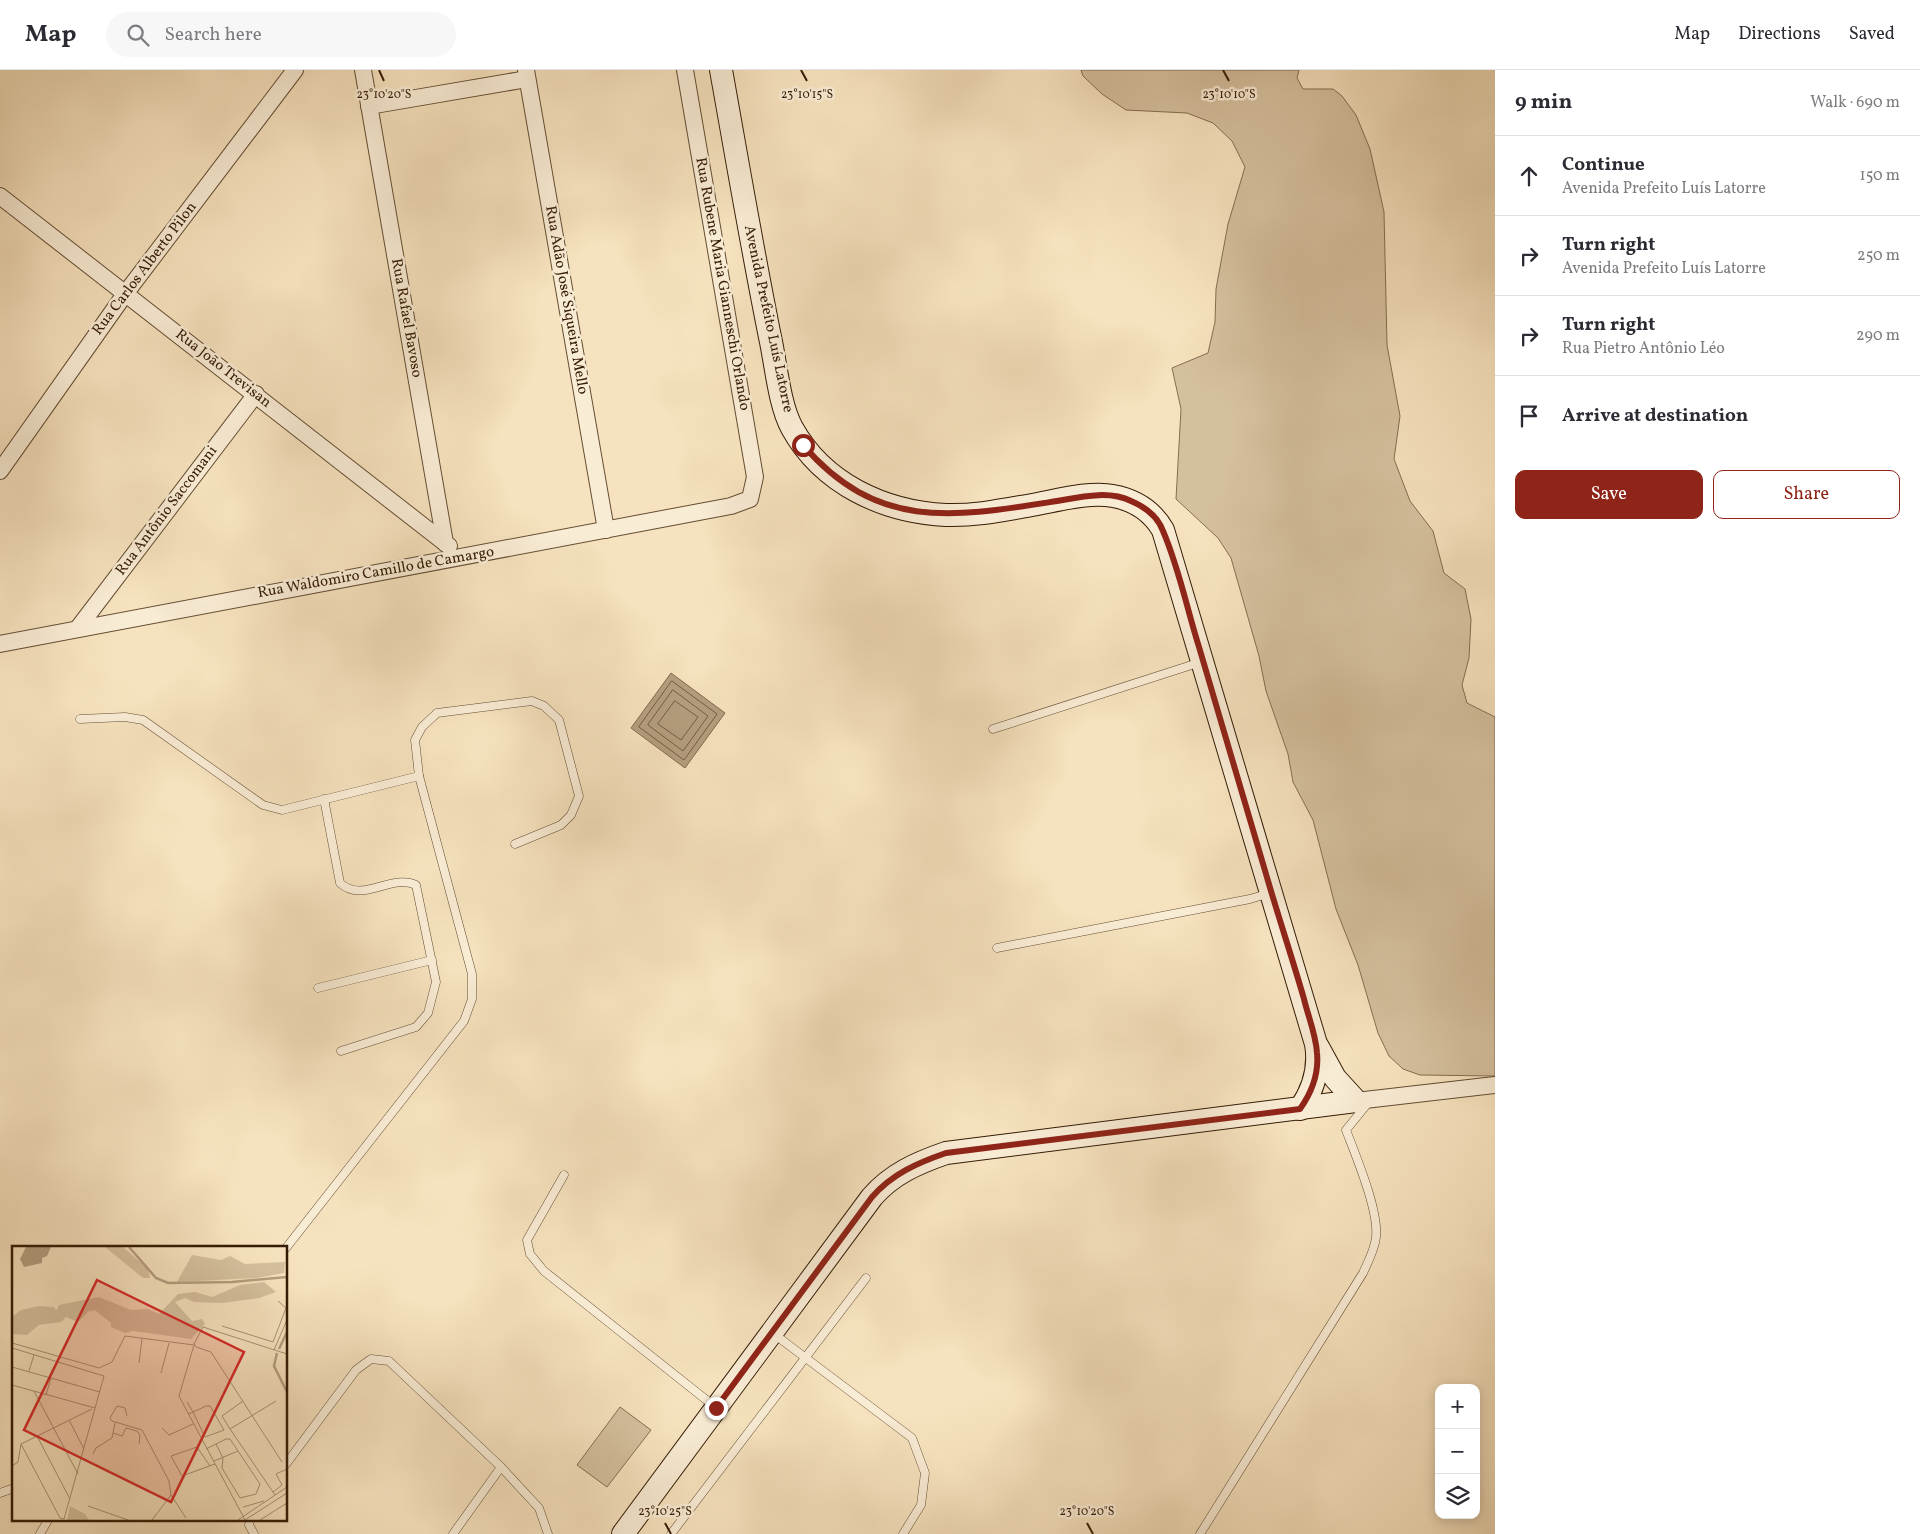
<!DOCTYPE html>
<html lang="en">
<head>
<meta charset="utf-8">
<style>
	body { margin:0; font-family:Vollkorn,serif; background:#f7f7f7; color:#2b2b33 }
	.controls { position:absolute; right:15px; bottom:15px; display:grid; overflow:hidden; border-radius:10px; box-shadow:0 2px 12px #0003 }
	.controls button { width:45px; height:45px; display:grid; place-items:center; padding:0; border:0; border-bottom:1px solid #e1e1e2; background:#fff; color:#2b2b33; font:25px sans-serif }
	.stop { position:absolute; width:15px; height:15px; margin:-11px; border:4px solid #8f2418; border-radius:50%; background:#fff }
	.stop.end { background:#8f2418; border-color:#fff; box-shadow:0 1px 5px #0008 }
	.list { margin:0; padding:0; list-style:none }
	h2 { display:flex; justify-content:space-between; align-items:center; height:65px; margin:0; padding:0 20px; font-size:21px }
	h2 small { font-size:16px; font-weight:400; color:#7c7c81 }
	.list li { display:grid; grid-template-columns:32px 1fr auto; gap:15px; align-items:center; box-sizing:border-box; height:80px; padding:0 20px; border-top:1px solid #e1e1e2 }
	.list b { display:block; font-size:19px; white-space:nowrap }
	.list p { margin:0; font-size:16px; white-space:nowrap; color:#7c7c81 }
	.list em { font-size:16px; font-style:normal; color:#7c7c81 }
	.actions { display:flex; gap:10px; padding:15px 20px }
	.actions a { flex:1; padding:11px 0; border:1px solid #8f2418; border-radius:10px; text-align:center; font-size:18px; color:#8f2418 }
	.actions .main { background:#8f2418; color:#fff }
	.icon { flex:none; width:28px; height:28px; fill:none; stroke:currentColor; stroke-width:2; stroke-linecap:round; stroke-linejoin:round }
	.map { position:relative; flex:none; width:1495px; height:1464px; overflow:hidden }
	header { display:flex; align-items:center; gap:30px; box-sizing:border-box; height:70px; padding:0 25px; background:#fff; border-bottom:1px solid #e1e1e2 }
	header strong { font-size:24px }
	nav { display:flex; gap:28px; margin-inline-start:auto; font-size:18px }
	.search { width:350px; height:45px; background:#f7f7f7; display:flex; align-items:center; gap:12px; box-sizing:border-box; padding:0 18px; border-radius:28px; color:#7c7c81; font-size:19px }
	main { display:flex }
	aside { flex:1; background:#fff }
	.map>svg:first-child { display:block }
</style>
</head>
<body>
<header>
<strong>Map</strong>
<div class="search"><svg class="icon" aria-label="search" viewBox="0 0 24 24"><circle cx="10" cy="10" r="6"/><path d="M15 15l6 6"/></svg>Search here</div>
<nav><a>Map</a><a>Directions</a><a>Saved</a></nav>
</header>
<main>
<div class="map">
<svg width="1495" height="1464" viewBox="0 0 1495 1464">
	<rect width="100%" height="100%" fill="#f6e2be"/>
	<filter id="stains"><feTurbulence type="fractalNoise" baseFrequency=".004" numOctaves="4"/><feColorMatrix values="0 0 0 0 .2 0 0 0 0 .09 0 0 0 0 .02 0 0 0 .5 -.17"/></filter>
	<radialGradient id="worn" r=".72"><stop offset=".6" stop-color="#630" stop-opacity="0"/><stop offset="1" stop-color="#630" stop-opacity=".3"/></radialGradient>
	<g fill="#d5c09e" stroke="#846e51">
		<path d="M1081 0H1299L1297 8 1303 19H1333L1342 26 1356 45 1370 79 1384 142 1387 275 1400 346 1394 389 1410 431 1433 461 1444 503 1465 519 1471 549 1469 588 1462 615 1467 633 1495 647V1006L1420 1005 1403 999 1389 986 1378 963 1358 895 1336 839 1313 750 1293 712 1288 684 1266 621 1259 586 1231 488 1218 468 1176 429 1181 339 1172 298 1208 283 1215 252 1216 219 1228 154 1245 97 1232 71 1213 53 1187 43 1126 40 1102 24 1083 6Z"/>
		<path d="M620 1337 651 1360 607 1417 577 1395Z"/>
	</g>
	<path fill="#b49e7f" stroke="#816a4e" d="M671 603 725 643 685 698 631 658Z"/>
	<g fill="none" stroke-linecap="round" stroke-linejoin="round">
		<g stroke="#745c42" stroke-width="1">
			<path d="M672 611 717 644 684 690 639 657Z"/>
			<path d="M673 620 708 646 683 681 648 655Z"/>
			<path d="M675 631 698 647 681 670 658 654Z"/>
		</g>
		<defs>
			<g id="service">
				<path d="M80 649 125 647 143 650 263 735 282 740 419 706"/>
				<path d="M993 659 1201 592"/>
				<path d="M324 729 340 813C363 834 391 803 416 815L436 912 428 943 416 957 341 981"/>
				<path d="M997 878 1250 829 1270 823"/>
				<path d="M318 918 432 890"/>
				<path d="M564 1105 527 1170 530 1184 544 1201 714 1336"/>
				<path d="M286 1178 464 951 472 929V904L419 706 415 670 422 657 437 643 532 631 544 636 559 650 579 726 571 745 561 755 515 774"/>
				<path d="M774 1264 912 1368 925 1403 921 1435 903 1464"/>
				<path d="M286 1394 356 1300 371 1289 389 1291 501 1397 539 1438 548 1464"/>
				<path d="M0 1423 14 1418"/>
				<path d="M250 1450 249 1455 254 1464"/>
				<path d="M40 1464 48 1450"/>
				<path d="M453 1464 501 1397"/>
				<path d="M671 1464 866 1208"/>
				<path d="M1200 1464 1363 1203C1368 1192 1375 1179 1376 1167 1379 1141 1356 1086 1346 1060L1368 1033"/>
			</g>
			<g id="minor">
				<path d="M363 0 445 473 449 476"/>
				<path d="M526 0 606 460"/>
				<path d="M369 36 527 9"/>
				<path d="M0 126 445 473"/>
				<path d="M0 401 125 224 295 0"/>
				<path d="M78 558 256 324"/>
				<path d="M0 574 731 436 750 429 755 407 685 0"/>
				<path d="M1356 1031 1495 1015"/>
			</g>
			<g id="secondary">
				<path d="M721 0C737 89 752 178 770 267 776 294 779 334 792 358 823 414 884 442 946 445 975 446 1003 440 1032 435 1055 431 1090 421 1113 426 1135 430 1152 441 1163 460L1316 974C1320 998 1314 1019 1300 1039"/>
				<path d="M1318 977 1335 1008 1356 1031"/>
				<path d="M623 1464 872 1127C892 1104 917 1093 946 1083L1356 1031"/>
			</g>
		</defs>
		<use href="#service" stroke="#644d32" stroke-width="9"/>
		<use href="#minor" stroke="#644d32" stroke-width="18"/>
		<use href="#secondary" stroke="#341b04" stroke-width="24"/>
		<use href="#service" stroke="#f9ecd5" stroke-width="8"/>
		<use href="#minor" stroke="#f9ecd5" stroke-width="16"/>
		<use href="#secondary" stroke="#f9ecd5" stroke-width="22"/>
	</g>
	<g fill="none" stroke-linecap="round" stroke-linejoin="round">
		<path stroke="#8f2418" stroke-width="6" d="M716 1338 872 1127C892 1104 917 1093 946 1083L1300 1039C1312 1022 1319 1004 1317 983 1316 965 1308 946 1304 929 1292 887 1278 846 1266 804 1243 728 1221 652 1199 577 1187 539 1179 498 1163 461 1158 447 1145 437 1131 431 1109 420 1080 427 1057 431 955 447 878 462 803 375"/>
	</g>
	<path fill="none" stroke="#341b04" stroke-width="2" d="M379 0 384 11M801 0 807 11M1223 0 1229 11M665 1453 671 1464M1087 1453 1093 1464"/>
	<g text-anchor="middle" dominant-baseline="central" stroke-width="5" stroke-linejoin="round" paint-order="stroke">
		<g font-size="15" fill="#341b04" stroke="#f9ecd5">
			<text transform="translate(145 199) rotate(-53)">Rua Carlos Alberto Pilon</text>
			<text transform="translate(722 214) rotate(80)">Rua Rubene Maria Gianneschi Orlando</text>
			<text transform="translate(566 230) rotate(80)">Rua Adão José Siqueira Mello</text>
			<text transform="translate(406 248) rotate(80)">Rua Rafael Bavoso</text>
			<text transform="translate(768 249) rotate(78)">Avenida Prefeito Luís Latorre</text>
			<text transform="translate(223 299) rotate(38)">Rua João Trevisan</text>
			<text transform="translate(167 441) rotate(-53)">Rua Antônio Saccomani</text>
			<text transform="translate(376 503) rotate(-10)">Rua Waldomiro Camillo de Camargo</text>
		</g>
	</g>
	<g transform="translate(12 1176)">
		<rect width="275" height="275" fill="#f6e2be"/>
		<path d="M93 1H111L136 23 138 32H131ZM180 9 209 14 218 10 233 18 273 16 272 27 245 32 165 36ZM252 36 264 46 247 52 210 57 182 56 173 52 163 56 180 75 190 73 193 78 179 93 121 85 113 87 99 81V77L83 64 77 65 66 76 54 71 49 76 27 79 15 89 0 88V71L9 64 27 60 42 61 44 65 47 59 87 51 119 64 136 63 147 68 166 48 183 46 200 51 228 39ZM58 260 73 268 77 274H55Z" fill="#d5c09e"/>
		<path d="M14 1H39L35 10 30 12V17L12 21 8 13Z" fill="#b49e7f"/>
		<path fill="none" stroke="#b49e7f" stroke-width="2.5" d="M117 1 144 32 156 37 220 36 275 31M267 103 275 86M265 107 262 120 275 146"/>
		<path fill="none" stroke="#a89274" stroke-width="1" d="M210 80 261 96 274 62 266 55M0 97 87 122 100 116 113 90 182 99 167 150 233 274M182 97 184 101 199 106 270 216M182 98 191 81 275 108M0 102 92 130 52 273 48 272 9 198M262 104 275 74M127 117 130 93M0 121 88 146M17 125 22 109M149 127 157 97M0 139 83 162M22 145 66 228M34 149 39 132M175 156 181 166 193 191 212 184 198 160H194L181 166 179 167 176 168M115 170 113 162 105 160 98 172 100 175 130 184 157 235 159 249M57 174 72 203M150 182 157 189 181 178M218 183 210 170 231 155M101 187 110 190 114 182 125 185 128 189 127 198M25 190 58 253M9 198 80 163M194 203 214 193H218L248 238 244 248 228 252 210 222 211 212 204 198M81 208 84 202 100 192 103 177M202 215 226 205M0 220 6 216 9 198M198 220 185 201 159 210 170 230 203 218M261 246 270 239 264 228 275 223M263 249 218 183 264 155M76 260 116 274M231 261 252 255M140 274 159 249 174 272M226 274 275 241M233 274 275 247M248 274 275 257"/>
		<path fill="#d62828" fill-opacity="0.15" stroke="#d62828" stroke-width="2.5" d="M85 34 232 106 159 256 12 184Z"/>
		<rect width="275" height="275" fill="none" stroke="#341b04" stroke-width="2.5"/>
	</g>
	<g font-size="12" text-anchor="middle" fill="#341b04" stroke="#f9ecd5" stroke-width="5" stroke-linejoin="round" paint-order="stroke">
		<text x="384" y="28">23°10'20"S</text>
		<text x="807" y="28">23°10'15"S</text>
		<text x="1229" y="28">23°10'10"S</text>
		<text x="665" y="1445">23°10'25"S</text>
		<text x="1087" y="1445">23°10'20"S</text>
	</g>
	<rect width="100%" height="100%" filter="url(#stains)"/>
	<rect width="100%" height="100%" fill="url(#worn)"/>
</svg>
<div class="controls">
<button>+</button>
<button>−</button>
<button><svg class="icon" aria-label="layers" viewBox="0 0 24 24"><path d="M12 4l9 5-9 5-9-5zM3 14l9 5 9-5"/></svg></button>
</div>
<div class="stop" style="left:803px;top:375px"></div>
<div class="stop end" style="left:716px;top:1338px"></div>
</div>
<aside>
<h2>9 min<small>Walk · 690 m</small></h2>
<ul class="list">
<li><svg class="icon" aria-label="ahead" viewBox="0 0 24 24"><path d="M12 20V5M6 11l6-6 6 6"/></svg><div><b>Continue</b><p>Avenida Prefeito Luís Latorre</p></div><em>150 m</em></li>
<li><svg class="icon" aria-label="right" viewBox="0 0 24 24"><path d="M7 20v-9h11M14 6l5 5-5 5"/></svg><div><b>Turn right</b><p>Avenida Prefeito Luís Latorre</p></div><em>250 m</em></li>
<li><svg class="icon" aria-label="right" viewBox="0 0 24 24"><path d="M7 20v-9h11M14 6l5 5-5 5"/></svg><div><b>Turn right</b><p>Rua Pietro Antônio Léo</p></div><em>290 m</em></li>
<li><svg class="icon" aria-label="arrive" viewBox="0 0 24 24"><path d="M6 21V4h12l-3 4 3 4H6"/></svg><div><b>Arrive at destination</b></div></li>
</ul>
<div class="actions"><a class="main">Save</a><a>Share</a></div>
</aside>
</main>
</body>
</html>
